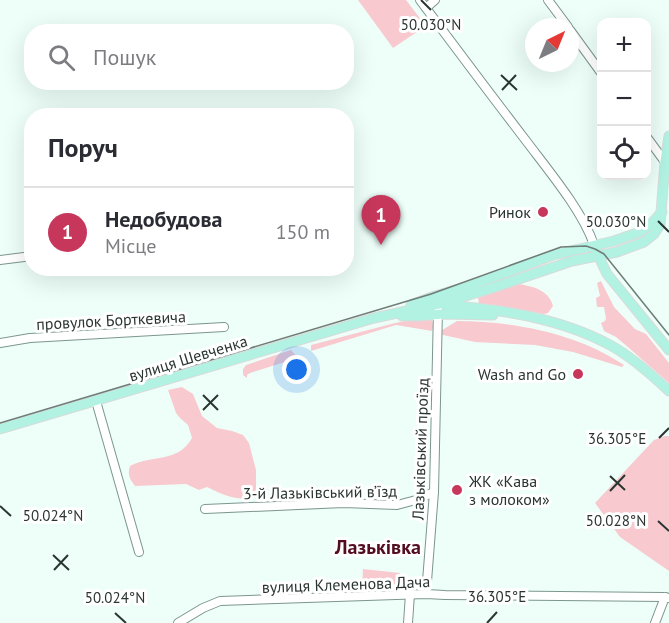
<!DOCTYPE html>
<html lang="uk">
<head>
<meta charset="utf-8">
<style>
	body { margin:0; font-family:"PT Sans",sans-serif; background:#f2f2f3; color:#2b2b33 }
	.controls { position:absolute; right:18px; top:18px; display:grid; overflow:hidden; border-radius:12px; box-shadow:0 6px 24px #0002 }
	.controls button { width:54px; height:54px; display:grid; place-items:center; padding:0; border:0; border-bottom:2px solid #e1e1e2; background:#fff; color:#2b2b33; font:30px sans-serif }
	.compass { position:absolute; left:525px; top:18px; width:54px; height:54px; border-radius:50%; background:#fff; box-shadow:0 6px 24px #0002; rotate:43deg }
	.you { position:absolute; left:297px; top:370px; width:21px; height:21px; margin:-15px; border:4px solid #fff; border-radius:50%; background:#1a73e8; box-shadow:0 0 0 9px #1a73e833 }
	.badge { display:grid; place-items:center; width:39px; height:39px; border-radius:50%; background:#c6375b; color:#fff; font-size:20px; font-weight:700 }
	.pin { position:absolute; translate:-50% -50px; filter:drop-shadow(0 2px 3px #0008) }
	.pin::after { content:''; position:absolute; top:32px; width:21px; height:18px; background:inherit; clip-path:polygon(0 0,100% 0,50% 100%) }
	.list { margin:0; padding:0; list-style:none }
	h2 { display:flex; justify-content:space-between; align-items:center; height:78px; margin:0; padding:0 24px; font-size:26px }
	h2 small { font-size:20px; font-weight:400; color:#7c7c81 }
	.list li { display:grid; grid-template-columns:39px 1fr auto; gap:18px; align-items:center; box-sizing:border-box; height:90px; padding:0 24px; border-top:2px solid #e1e1e2 }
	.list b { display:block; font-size:22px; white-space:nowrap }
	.list p { margin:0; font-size:20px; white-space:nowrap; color:#7c7c81 }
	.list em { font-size:20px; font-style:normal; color:#7c7c81 }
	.icon { flex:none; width:33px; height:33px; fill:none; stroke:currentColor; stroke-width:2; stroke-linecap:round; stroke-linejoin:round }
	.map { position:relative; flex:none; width:669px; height:623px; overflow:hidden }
	.search { position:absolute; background:#fff; box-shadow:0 6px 24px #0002; left:24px; top:24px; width:330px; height:66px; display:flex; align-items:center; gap:15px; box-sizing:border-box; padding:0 21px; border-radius:24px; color:#7c7c81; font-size:22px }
	.panel { position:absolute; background:#fff; box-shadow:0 6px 24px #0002; left:24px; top:108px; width:330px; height:168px; border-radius:24px }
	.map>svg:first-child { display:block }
</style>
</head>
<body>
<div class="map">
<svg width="669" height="623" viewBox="0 0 669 623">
	<rect width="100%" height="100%" fill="#eefff9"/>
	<g fill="#f8cacf">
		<path d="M358 0H406L426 26 393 48Z"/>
		<path d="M601 281 614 307 635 329 646 334 669 363V383L629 348 616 337 604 331 601 323 605 321 606 318 604 307H597L596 298 600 296 597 283Z"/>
		<path d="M518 284C532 286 549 290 553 306L548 313 544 314 512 308 479 304 478 298Z"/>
		<path d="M421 318 432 319 433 327 432 331 396 325 311 351V345L395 323Z"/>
		<path d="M457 321C512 321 577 333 624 365L622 367 573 352 535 345 475 342 443 335 439 332Z"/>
		<path d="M291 350 297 357 294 365 291 360 250 373 247 375V378L243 375V369L246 365Z"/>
		<path d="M182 387 193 394 202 416 217 428 232 431 243 435 249 443 256 470V491L250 499C232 499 223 495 207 487L199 490 186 484 135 486C130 479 127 475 130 466 152 454 177 464 192 438L188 425 180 418 176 413 168 390Z"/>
		<path d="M665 436H669V571L620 537 595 503 654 440Z"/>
		<path d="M363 569 400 573 399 590 362 587Z"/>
	</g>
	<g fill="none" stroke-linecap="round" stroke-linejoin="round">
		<defs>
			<g id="minor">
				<path d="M420 0C455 47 491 95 527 142 549 171 583 212 594 245"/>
				<path d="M548 0 568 27"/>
				<path d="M426 8 435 0"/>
				<path d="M570 30 602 74"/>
				<path d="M646 136 665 162"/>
				<path d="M0 260 32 256"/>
				<path d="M0 343 30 338 224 327"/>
				<path d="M96 401 139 552"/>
				<path d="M205 509 344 503 397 505 416 500 434 492"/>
				<path d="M426 594 434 492 438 309"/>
				<path d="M178 623 203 608 220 601 426 594 445 595 665 597 669 598"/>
				<path d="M408 623 410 594"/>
				<path d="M655 623 665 597"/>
			</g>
			<g id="major">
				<path d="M596 251 607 274 669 350"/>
				<path d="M411 305 432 297 469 286 553 255 614 241 640 232 652 223 662 212"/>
				<path d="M444 305C500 309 560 318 610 345 632 357 651 374 669 391"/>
				<path d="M402 316H418L443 314 493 315"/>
				<path d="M0 429 374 318 439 304 489 289 572 261 617 252 644 242 654 234 660 225 665 162 669 136"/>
			</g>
		</defs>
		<use href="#minor" stroke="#7c968f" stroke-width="10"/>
		<use href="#major" stroke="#d9dbda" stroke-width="11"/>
		<use href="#minor" stroke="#fff" stroke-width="8"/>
		<use href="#major" stroke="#b1f2e2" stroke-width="9"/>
		<path stroke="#6f7c77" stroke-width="1.5" d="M0 423 431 294 561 247 586 246 595 249 604 254 669 335"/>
	</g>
	<path fill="none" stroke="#2a3531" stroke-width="2" d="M421 0 431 10M501 75 517 90M502 90 516 75M658 221 669 232M203 395 218 410M203 410 218 395M659 438 669 428M610 476 625 490M610 491 625 475M0 506 11 516M658 521 669 531M53 555 69 570M54 570 68 555M115 613 126 623M487 623 497 612"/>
	<g fill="#c6375b" stroke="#fff" stroke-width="2">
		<circle cx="543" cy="212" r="6"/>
		<circle cx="578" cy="374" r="6"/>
		<circle cx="457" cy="490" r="6"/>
	</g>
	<g text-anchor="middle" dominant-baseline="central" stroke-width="6" stroke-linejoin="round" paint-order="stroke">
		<g font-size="16" fill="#2a3531" stroke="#fff" text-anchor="end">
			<text x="531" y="212">Ринок</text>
			<text x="566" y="374">Wash and Go</text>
			<text x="469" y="481" text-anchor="start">ЖК «Кава<tspan x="469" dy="18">з молоком»</tspan></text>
		</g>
		<g font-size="16" fill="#2a3531" stroke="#fff">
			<text transform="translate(111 320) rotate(-3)">провулок Борткевича</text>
			<text transform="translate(188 358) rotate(-17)">вулиця Шевченка</text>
			<text transform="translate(420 449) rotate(-88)">Лазьківський проїзд</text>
			<text transform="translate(320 492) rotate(-1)">3-й Лазьківський в’їзд</text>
			<text transform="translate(346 584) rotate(-2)">вулиця Клеменова Дача</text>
		</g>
		<g font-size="20" font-weight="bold" fill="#520d20" stroke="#fff">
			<text x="378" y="547">Лазьківка</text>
		</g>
	</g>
	<g font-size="15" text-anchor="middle" fill="#2a3531" stroke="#fff" stroke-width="6" stroke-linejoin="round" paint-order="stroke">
		<text x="431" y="30">50.030°N</text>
		<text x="616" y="227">50.030°N</text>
		<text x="617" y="444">36.305°E</text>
		<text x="53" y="521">50.024°N</text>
		<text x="616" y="526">50.028°N</text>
		<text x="497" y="602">36.305°E</text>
		<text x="115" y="603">50.024°N</text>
	</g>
</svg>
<div class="controls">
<button>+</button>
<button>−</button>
<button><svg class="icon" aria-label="locate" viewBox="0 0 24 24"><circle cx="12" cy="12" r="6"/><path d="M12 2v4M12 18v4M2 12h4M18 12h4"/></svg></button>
</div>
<svg class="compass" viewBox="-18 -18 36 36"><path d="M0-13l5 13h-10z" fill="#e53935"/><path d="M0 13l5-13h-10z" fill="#7c7c81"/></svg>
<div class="you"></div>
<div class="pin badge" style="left:381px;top:245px">1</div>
<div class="search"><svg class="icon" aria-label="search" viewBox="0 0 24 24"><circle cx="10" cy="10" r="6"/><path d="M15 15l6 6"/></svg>Пошук</div>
<section class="panel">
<h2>Поруч<small></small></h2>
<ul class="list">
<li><span class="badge">1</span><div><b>Недобудова</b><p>Місце</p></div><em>150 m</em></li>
</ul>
</section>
</div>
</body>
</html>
